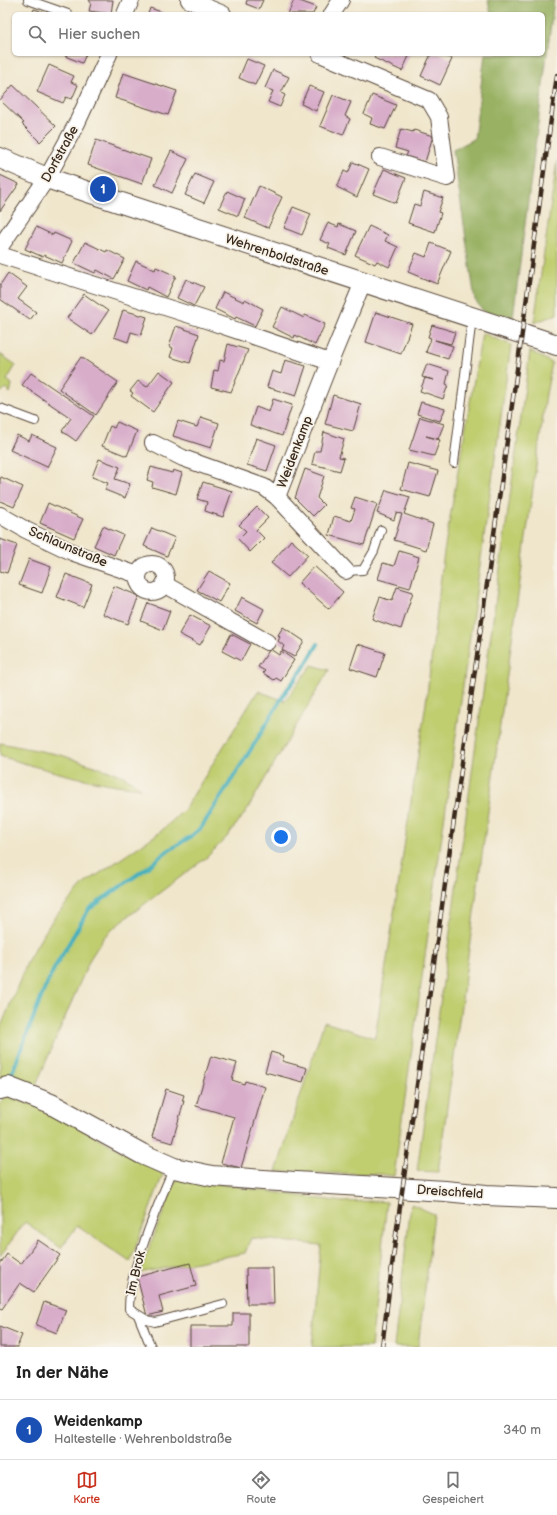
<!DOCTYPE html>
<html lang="de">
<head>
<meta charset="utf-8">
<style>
	body { margin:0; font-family:"Balsamiq Sans",sans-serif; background:#f6f6f6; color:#222 }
	.you { position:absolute; left:281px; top:837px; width:14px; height:14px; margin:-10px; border:3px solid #fff; border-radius:50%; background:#1a73e8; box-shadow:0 0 0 6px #1a73e833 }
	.badge { display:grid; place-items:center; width:26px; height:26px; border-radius:50%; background:#c8321e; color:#fff; font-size:13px; font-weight:700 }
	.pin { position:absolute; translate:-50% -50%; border:2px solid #fff; box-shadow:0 1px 4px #0006 }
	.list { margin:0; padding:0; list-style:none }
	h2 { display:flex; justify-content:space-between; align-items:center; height:52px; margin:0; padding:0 16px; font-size:17px }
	h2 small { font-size:13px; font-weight:400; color:#767676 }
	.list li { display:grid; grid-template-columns:26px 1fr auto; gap:12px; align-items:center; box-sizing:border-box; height:60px; padding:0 16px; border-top:1px solid #e0e0e0 }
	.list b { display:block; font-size:15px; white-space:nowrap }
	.list p { margin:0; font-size:13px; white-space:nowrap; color:#767676 }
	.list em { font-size:13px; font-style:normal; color:#767676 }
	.icon { flex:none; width:22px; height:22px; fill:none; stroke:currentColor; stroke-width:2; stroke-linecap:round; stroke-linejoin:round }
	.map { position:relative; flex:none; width:557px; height:1347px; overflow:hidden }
	.search { position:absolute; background:#fff; box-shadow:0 1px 3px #0004; left:12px; right:12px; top:12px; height:44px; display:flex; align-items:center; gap:10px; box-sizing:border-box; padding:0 14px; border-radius:6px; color:#767676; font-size:15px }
	.sheet { height:112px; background:#fff }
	nav { display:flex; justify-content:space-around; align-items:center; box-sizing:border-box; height:56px; border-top:1px solid #e0e0e0; background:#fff; font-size:11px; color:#767676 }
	nav a { display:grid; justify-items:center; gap:2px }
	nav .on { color:#c8321e }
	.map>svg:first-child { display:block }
</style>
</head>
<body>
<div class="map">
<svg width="557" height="1347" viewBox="0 0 557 1347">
	<rect width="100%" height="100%" fill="#f7f3e8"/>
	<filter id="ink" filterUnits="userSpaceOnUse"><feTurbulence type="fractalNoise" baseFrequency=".025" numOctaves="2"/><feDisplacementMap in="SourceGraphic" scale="8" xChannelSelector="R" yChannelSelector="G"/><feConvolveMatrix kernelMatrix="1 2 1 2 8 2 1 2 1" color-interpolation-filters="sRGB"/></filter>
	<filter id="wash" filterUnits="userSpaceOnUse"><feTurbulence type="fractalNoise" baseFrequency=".012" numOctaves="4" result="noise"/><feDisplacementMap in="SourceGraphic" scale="16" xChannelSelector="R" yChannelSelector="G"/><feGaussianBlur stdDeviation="0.9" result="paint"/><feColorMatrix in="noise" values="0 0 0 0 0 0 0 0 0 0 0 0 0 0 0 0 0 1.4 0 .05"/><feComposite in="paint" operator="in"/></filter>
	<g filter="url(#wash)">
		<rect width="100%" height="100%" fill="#f0e6cc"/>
		<g fill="#c0ce70" stroke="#7e7c47">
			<path d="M557 161V314L534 323Z"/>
			<path d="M482 333 511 345 394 1176 379 1174 276 1172 324 1022 375 1038 426 703 444 552Z"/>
			<path d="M530 351 552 363 546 394 438 1172 417 1171Z"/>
			<path d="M0 354 16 365 7 380 12 384 10 393 6 388 0 393Z"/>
			<path d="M312 665 329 670 245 813 226 838 207 857 122 921 104 937 90 959 36 1085 10 1079 0 1081V1029L29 958 53 919 84 884 160 832 184 810 258 691 285 701Z"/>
			<path d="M0 743 61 755 124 776 141 788C95 784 45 770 0 756Z"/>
			<path d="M4 1095 48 1110 163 1174 130 1262 77 1226 61 1248 25 1222 0 1256V1105Z"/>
			<path d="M177 1178 342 1202 375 1201 387 1202 371 1347H312L321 1245 251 1238 245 1253 139 1273Z"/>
			<path d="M411 1204 434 1214 418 1347H394Z"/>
		</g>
		<path fill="#98b162" stroke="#6a6e40" d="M488 0H554L513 317 505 315V318L484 312 475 300 453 150 474 139 485 54H543V14H491Z"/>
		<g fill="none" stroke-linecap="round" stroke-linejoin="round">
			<path stroke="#41afbd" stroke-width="4" d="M10 1078 44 990 55 967 89 909 148 867 166 852 190 837 201 828 255 743 286 691 303 669 318 644"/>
		</g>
		<g id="blocks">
			<g fill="#d8adca">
				<path d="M89 0H113L111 14 89 11 91 3Z"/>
				<path d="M247 0H263L259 9 246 4Z"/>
				<path d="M294 0H297L316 7 313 14H288Z"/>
				<path d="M150 8 167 14H148Z"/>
				<path d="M34 9 48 14H32Z"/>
				<path d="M66 54H86L82 63 65 56Z"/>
				<path d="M376 54H410L402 71 374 58Z"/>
				<path d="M431 54H441L452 59 440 85 421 76Z"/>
				<path d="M247 59 264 66 255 85 239 78Z"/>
				<path d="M49 65 74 76 71 82 78 85 72 99 66 97 63 103 37 92Z"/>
				<path d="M273 70 289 77 281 93 285 95 280 107 268 102 273 91 265 88Z"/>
				<path d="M123 73 177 91 168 115 115 98Z"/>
				<path d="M13 85 56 126 40 142 22 124 24 123 0 100Z"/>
				<path d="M309 86 324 92 316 111 301 104Z"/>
				<path d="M333 95 351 102 345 116 350 119 343 135 320 126Z"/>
				<path d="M372 95 396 105 385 129 370 124 372 118 364 114Z"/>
				<path d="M401 129 413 132 414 130 433 136 425 162 406 156 408 152 395 148Z"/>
				<path d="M96 140 151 159 142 184 88 165Z"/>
				<path d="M171 151 188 159 172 193 155 185Z"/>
				<path d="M353 162 369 169 357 197 337 187 344 171 348 173Z"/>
				<path d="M384 169 406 178 396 203 373 194Z"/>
				<path d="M195 174 214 182 204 203 185 195Z"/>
				<path d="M0 175 19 184 0 211Z"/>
				<path d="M259 186 282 197 268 228 245 218Z"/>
				<path d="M227 191 245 199 238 216 219 208Z"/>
				<path d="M424 192 443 198 438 212 441 213 435 232 408 223 414 204 420 206Z"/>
				<path d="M293 207 311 214 302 235 284 228Z"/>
				<path d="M328 223 338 227 339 224 356 231 346 255 328 248 330 244 320 240Z"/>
				<path d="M369 226 388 235 385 241 398 247 389 267 377 261 375 264 355 255Z"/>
				<path d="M36 227 53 235 54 233 72 241 62 263 44 255 43 257 25 249Z"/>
				<path d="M85 242 106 252 107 250 125 259 114 279 97 270 95 273 74 263Z"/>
				<path d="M431 243 451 251 437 284 408 272 416 253 426 257Z"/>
				<path d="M136 261 155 270 156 267 176 276 166 297 147 287 146 290 127 281Z"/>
				<path d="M8 273 27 287 18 299 36 312 30 320 0 299V285Z"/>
				<path d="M186 279 204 287 194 306 177 298Z"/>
				<path d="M223 292 244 302 245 299 263 309 255 326 236 317 235 319 215 309Z"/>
				<path d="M84 294 108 311 92 335 67 318Z"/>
				<path d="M282 307 304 318 305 315 325 324 315 345 295 335 294 338 272 327Z"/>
				<path d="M123 310 147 317 141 335 131 332 128 342 114 337Z"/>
				<path d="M376 312 412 324 401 354 366 342Z"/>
				<path d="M432 325 455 332 451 344 435 340 453 346 448 359 426 352 431 338 428 337Z"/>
				<path d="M176 326 199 334 190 363 170 357 173 348 169 346Z"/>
				<path d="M228 344 248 350 231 392 211 387 214 370 218 371 220 360 224 361Z"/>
				<path d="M81 357 118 382 96 415 59 389Z"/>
				<path d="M285 360 306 366 296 396 267 387 272 371 281 374Z"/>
				<path d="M427 364 449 371 446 384 448 385 443 399 420 391 425 378 434 380 422 377Z"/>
				<path d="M159 371 174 382 153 412 131 396 133 393 130 391 138 381 147 387Z"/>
				<path d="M31 373 94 416 76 441 62 431 71 418 22 385Z"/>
				<path d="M333 395 361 404 353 431 325 424Z"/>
				<path d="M273 399 292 405 282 436 250 425 256 407 269 412Z"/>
				<path d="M421 402 445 409 440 421 417 414Z"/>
				<path d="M201 417 219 423 211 448 173 436 178 421 197 427Z"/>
				<path d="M420 417 444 424 438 439 426 436 440 440 434 456 409 450Z"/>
				<path d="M117 422 137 431 127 456 102 446 110 426 114 428Z"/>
				<path d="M324 432 344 439 339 457 344 458 340 471 312 464 315 451H320Z"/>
				<path d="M17 435 29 441 32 435 57 447 47 467 10 450Z"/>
				<path d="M256 438 276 445 267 471 247 465Z"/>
				<path d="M99 459 120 467 115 479 130 484 125 498 105 490 108 483 92 477Z"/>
				<path d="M408 463 438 471 430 497 401 489Z"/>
				<path d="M151 467 172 473 173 470 182 473 176 494 152 487 153 482 147 480Z"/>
				<path d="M305 469 324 476 317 498 324 505 313 516 295 498Z"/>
				<path d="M1 477 23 487 14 507 0 501V480Z"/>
				<path d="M203 482 232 491 223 517 205 511 207 502 197 499Z"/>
				<path d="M386 490 410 497 404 514 433 524 426 550 394 540 402 514 396 513 394 520 377 513Z"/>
				<path d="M355 497 377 504 364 545 329 535 334 516 351 521 355 509 351 508Z"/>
				<path d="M48 503 83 519 74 538 40 523Z"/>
				<path d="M257 507 268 518 256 530 264 538 250 552 238 539 246 531 239 525Z"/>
				<path d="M103 526 123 535 114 555 94 546Z"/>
				<path d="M152 528 175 538 167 556 144 546Z"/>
				<path d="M0 539 17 545 7 573 0 571Z"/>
				<path d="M291 540 308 555 288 577 271 563Z"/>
				<path d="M399 551 419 557 410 588 378 579 383 563 394 566Z"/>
				<path d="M29 559 51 567 42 593 19 585Z"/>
				<path d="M314 566 343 592 329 609 299 583Z"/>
				<path d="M209 571 230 583 219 602 197 590Z"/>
				<path d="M66 574 92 584 83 607 57 597Z"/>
				<path d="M114 586 139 596 128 624 103 614Z"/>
				<path d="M397 587 413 592 401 629 372 619 380 597 392 601Z"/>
				<path d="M242 597 264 609 257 623 235 611Z"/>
				<path d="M148 603 170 611 163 630 141 621Z"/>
				<path d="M190 615 211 626 200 645 179 634Z"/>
				<path d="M283 627 304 641 294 657 282 650 284 646 278 641 280 637 278 635Z"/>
				<path d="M231 634 250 644 241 661 222 651Z"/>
				<path d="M358 644 385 653 377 677 350 668Z"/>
				<path d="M270 649 279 655 281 651 294 660 281 681 276 678 274 680 263 673 265 671 258 667Z"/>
				<path d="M271 1052 284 1056 282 1061 307 1068 303 1082 265 1072Z"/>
				<path d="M211 1056 237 1063 232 1080 244 1084 245 1081 265 1087 241 1168 221 1163 234 1117 196 1106Z"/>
				<path d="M166 1089 184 1095 182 1101H184L172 1143 152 1137Z"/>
				<path d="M38 1240 60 1255 34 1292 20 1283 2 1309 0 1308V1264L7 1254 21 1264Z"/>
				<path d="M190 1263 196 1286 159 1296 163 1312 147 1316 137 1277Z"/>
				<path d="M246 1268H273L274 1304H247Z"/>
				<path d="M44 1302 66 1310 57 1333 36 1325Z"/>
				<path d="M233 1313H249V1347H190V1326H233Z"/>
				<path d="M0 1326 22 1335 17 1347H0Z"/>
			</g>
		</g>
	</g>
	<g filter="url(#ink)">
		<use href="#blocks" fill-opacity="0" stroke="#564638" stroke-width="1"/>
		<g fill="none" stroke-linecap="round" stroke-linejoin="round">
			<defs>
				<g id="service">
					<path d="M28 0 68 14"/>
					<path d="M0 408 35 421"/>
					<path d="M454 463 472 318"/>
					<path d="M346 571 363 570 374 551 381 530"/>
					<path d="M174 1168C164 1189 156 1210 148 1231 139 1257 129 1281 129 1309L147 1320 155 1322 223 1304"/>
					<path d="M138 1315 151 1347"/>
				</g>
				<g id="minor">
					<path d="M189 0 223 14"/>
					<path d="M125 14 131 0"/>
					<path d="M332 14 341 0"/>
					<path d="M320 54 429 100 439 117 447 178 380 157"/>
					<path d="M0 247 47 178 77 123 109 54"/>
					<path d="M0 255 203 319 330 362"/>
					<path d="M153 443 183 458 264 487 277 497 346 571"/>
					<path d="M277 497 330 362 363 282"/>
					<path d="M0 515 26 530 74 553 138 575"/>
					<circle cx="152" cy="578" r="14"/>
					<path d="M164 584 267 642"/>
				</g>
				<g id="tertiary">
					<path d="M0 158 47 178 100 196 557 345"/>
					<path d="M0 1089 8 1087 51 1104 142 1154 174 1168 212 1176 263 1180 445 1191 486 1195 557 1198"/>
				</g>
			</defs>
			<use href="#service" stroke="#564638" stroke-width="10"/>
			<use href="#minor" stroke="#564638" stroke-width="18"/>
			<use href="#tertiary" stroke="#564638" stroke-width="22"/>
			<use href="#service" stroke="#fff" stroke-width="8"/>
			<use href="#minor" stroke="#fff" stroke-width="16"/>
			<use href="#tertiary" stroke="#fff" stroke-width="20"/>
			<defs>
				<path id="rail" d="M382 1347 395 1242 520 348 557 75"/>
			</defs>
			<use href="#rail" stroke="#3b2a1e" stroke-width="4.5"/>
			<use href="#rail" stroke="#f7f3e8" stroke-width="3" stroke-dasharray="9" stroke-linecap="butt"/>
		</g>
	</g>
	<g text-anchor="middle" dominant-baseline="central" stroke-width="3.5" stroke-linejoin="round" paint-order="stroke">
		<g font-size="13" fill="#3b2a1e" stroke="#f7f3e8">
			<text transform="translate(60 154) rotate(-61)">Dorfstraße</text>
			<text transform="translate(277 255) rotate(18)">Wehrenboldstraße</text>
			<text transform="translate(295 452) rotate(-69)">Weidenkamp</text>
			<text transform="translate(68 547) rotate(23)">Schlaunstraße</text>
			<text transform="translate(450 1192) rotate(4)">Dreischfeld</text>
			<text transform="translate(136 1273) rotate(-76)">Im Brok</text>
		</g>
	</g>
</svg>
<div class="you"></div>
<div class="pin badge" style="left:103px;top:189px;background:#1a4fb4">1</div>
<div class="search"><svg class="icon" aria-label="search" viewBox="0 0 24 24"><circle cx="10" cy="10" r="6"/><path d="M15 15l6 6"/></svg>Hier suchen</div>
</div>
<section class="sheet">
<h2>In der Nähe<small></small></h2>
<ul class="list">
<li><span class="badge" style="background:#1a4fb4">1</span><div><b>Weidenkamp</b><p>Haltestelle · Wehrenboldstraße</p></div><em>340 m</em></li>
</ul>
</section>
<nav>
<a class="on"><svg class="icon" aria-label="map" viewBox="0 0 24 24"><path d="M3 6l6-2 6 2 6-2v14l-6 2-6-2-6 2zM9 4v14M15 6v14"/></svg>Karte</a>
<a><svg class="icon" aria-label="directions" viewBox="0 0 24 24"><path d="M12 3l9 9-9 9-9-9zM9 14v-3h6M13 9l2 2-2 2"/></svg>Route</a>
<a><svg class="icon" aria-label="saved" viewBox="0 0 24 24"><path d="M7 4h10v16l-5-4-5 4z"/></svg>Gespeichert</a>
</nav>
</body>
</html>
